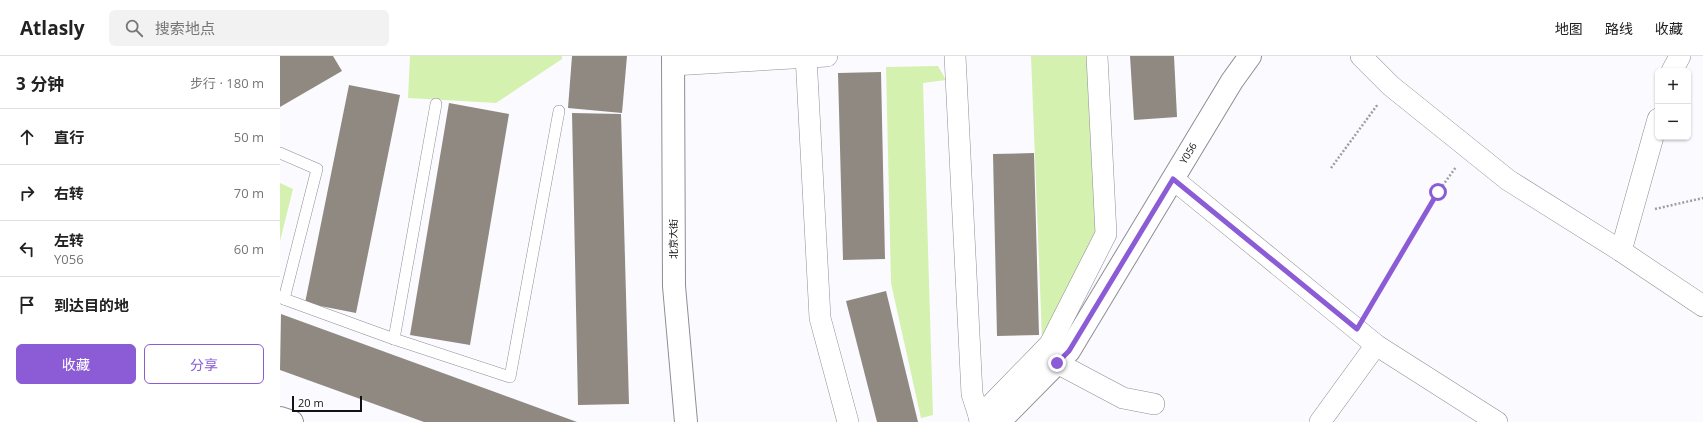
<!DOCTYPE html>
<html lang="zh">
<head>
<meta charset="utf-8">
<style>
	body { margin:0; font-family:"Open Sans","Noto Sans SC",sans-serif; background:#f2f2f2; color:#222 }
	.controls { position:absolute; right:12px; top:12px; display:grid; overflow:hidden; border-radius:6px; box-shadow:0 1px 3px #0004 }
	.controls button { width:36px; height:36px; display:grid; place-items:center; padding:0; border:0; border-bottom:1px solid #e0e0e0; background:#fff; color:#222; font:20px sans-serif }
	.scale { position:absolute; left:12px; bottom:10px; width:70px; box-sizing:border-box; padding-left:4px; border:2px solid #121215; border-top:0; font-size:11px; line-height:14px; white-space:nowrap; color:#121215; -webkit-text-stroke:3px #fff; paint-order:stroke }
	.stop { position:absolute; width:12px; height:12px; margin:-9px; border:3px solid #8b5cd5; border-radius:50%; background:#fff }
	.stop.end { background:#8b5cd5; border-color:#fff; box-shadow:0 1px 4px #0008 }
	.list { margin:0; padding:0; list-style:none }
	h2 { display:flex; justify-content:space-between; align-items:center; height:52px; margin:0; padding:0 16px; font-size:17px }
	h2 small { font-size:13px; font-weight:400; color:#767676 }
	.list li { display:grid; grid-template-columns:26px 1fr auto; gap:12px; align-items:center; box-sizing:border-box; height:56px; padding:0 16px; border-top:1px solid #e0e0e0 }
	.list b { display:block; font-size:15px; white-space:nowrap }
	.list p { margin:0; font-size:13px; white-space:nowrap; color:#767676 }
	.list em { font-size:13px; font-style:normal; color:#767676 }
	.actions { display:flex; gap:8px; padding:12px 16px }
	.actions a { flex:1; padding:9px 0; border:1px solid #8b5cd5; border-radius:6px; text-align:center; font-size:14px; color:#8b5cd5 }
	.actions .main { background:#8b5cd5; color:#fff }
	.icon { flex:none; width:22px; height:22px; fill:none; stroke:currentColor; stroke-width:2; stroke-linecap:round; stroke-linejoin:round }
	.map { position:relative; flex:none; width:1423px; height:366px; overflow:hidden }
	header { display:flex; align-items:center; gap:24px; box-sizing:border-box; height:56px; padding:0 20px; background:#fff; border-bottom:1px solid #e0e0e0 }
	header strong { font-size:19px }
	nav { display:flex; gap:22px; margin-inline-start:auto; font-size:14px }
	.search { width:280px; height:36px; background:#f2f2f2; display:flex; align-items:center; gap:10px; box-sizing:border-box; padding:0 14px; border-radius:6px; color:#767676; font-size:15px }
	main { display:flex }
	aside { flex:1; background:#fff }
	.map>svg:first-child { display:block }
</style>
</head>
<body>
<header>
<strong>Atlasly</strong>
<div class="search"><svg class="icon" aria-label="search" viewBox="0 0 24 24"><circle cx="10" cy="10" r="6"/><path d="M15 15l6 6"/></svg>搜索地点</div>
<nav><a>地图</a><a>路线</a><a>收藏</a></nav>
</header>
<main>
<aside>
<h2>3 分钟<small>步行 · 180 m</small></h2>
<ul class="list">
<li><svg class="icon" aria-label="ahead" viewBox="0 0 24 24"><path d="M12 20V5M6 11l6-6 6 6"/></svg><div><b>直行</b></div><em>50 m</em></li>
<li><svg class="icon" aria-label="right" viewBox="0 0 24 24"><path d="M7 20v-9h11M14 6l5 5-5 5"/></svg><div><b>右转</b></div><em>70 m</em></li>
<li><svg class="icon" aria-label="left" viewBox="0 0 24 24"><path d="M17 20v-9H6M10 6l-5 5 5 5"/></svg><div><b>左转</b><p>Y056</p></div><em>60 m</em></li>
<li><svg class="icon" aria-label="arrive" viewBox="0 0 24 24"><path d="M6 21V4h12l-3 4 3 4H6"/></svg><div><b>到达目的地</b></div></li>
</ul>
<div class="actions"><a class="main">收藏</a><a>分享</a></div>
</aside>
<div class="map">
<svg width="1423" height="366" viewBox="0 0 1423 366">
	<rect width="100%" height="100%" fill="#fbfbff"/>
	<g fill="#d4f1b0">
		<path d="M130 0H282V3L216 47 128 42Z"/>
		<path d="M751 0H810L819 178 762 282Z"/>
		<path d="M658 10 666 24 643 27 653 359 641 362 611 227 606 11Z"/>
		<path d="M0 127 13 133 0 185Z"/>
	</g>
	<g fill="#8f8982">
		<path d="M0 0H53L62 15 0 51Z"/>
		<path d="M292 0H347L342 57 288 52Z"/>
		<path d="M850 0H894L897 61 854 64Z"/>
		<path d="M601 16 605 203 563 204 558 17Z"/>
		<path d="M69 29 120 39 76 257 25 247Z"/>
		<path d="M169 47 229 58 190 289 130 279Z"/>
		<path d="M292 57 341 58 349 348 298 349Z"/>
		<path d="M754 97 759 279 717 280 713 98Z"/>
		<path d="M606 235 638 366H597L566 245Z"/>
		<path d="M1 258 297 366H144L0 314Z"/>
	</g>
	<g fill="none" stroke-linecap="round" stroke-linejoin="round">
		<defs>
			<g id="service">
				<path d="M0 97 37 113 4 243 0 241"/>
				<path d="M4 243 114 283 230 321 279 55"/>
				<path d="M114 283 156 48"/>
			</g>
			<g id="minor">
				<path d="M526 0 540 262 568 366"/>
				<path d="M675 0 692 338 701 366"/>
				<path d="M1081 0 1111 30 1228 124 1341 195 1423 250"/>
				<path d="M393 9 547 0"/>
				<path d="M1392 15 1400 0"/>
				<path d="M893 123 1096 289 1217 366"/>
				<path d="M1341 195 1378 63"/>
				<path d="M777 307 843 342 874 348"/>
				<path d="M699 361 770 288 826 178 817 0"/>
				<path d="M1040 366 1096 289"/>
			</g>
			<g id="tertiary">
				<path d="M393 0 394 230 406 366"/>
				<path d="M0 362 12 366"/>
				<path d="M719 366 789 295 952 25 970 0"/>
			</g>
		</defs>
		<use href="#service" stroke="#8d8d96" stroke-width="12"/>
		<use href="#minor" stroke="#8d8d96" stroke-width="22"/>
		<use href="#tertiary" stroke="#8d8d96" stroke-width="24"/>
		<g stroke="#9f9fa2" stroke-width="2.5" stroke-dasharray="2 2" stroke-linecap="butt">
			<path d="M1051 112 1098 48"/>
			<path d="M1375 153 1423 142"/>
			<path d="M1088 253 1158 136 1176 111"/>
		</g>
		<use href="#service" stroke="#fff" stroke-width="11"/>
		<use href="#minor" stroke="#fff" stroke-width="21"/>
		<use href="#tertiary" stroke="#fff" stroke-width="22"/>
	</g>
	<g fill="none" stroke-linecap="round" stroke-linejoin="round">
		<path stroke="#8b5cd5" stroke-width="5" d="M777 307 789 295 893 123 1077 273 1158 136"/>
	</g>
	<g text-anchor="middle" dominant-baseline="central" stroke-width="3" stroke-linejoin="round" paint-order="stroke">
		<g font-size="10" fill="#121215" stroke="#fff">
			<text transform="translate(908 97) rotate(-59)">Y056</text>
			<text transform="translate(393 183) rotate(-90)">北京大街</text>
		</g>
	</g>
</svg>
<div class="controls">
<button>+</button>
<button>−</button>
</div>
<div class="scale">20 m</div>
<div class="stop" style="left:1158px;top:136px"></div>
<div class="stop end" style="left:777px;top:307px"></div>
</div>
</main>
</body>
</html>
